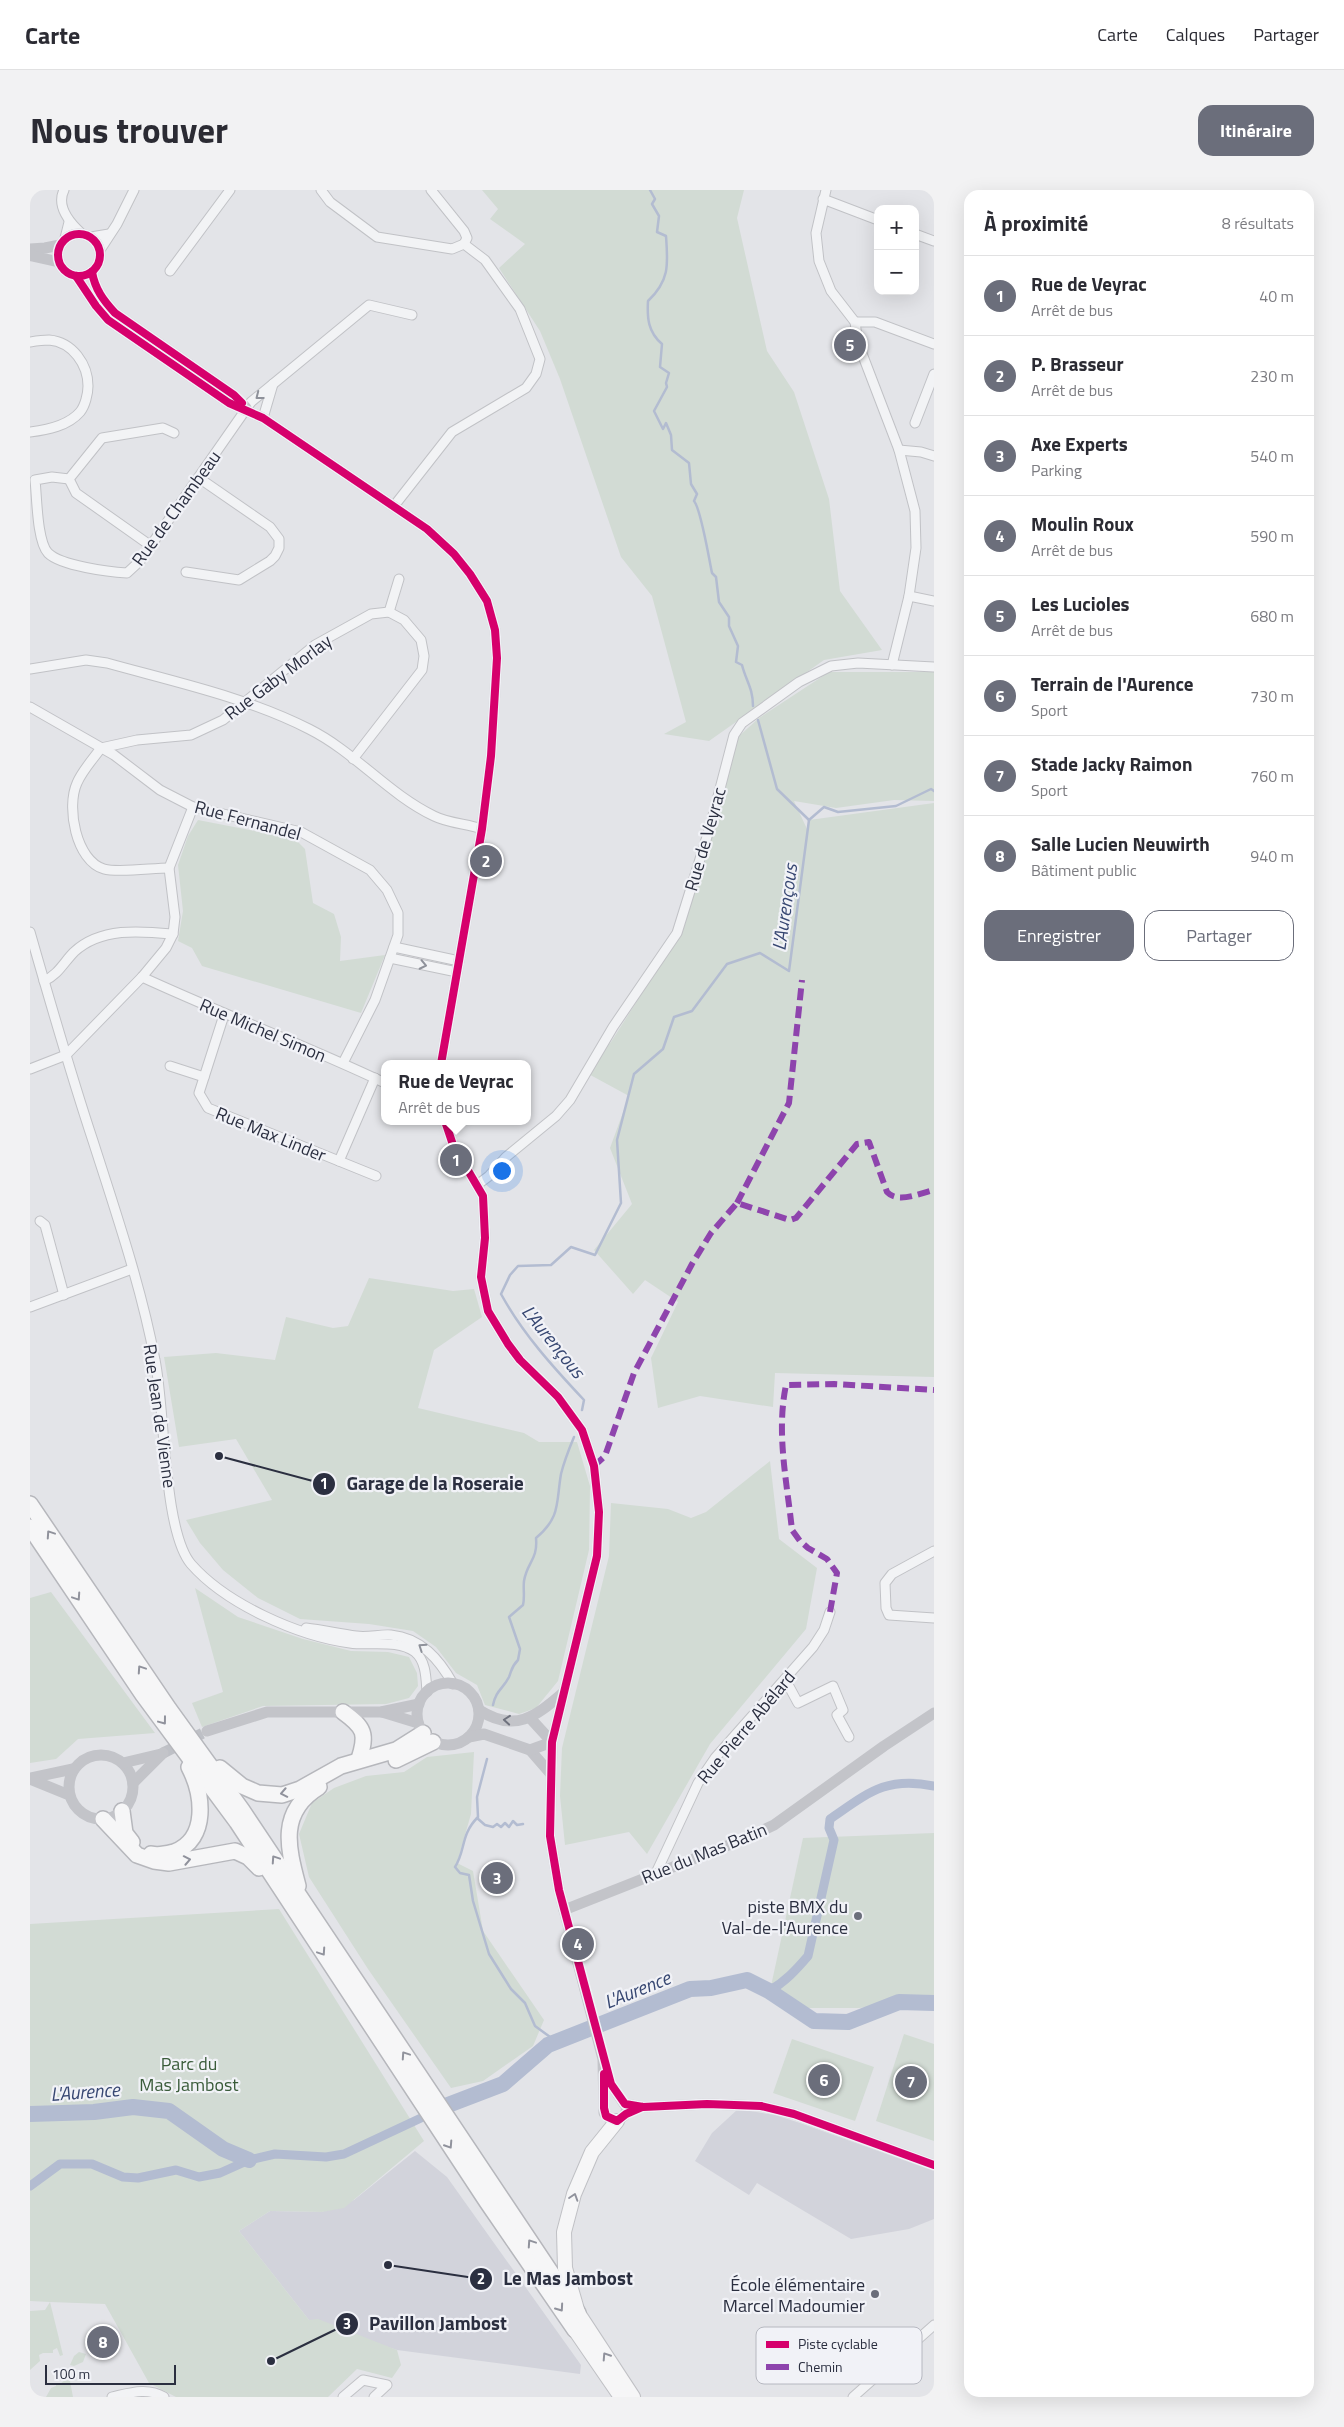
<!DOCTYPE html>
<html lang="fr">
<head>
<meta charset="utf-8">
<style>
	body { margin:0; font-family:"Titillium Web",sans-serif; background:#f2f2f3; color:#2b2b33 }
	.controls { position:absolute; right:15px; top:15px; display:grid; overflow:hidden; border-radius:10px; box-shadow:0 5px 20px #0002 }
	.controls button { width:45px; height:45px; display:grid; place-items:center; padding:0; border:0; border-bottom:1px solid #e1e1e2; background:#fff; color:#2b2b33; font:25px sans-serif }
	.scale { position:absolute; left:15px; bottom:12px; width:131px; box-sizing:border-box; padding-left:5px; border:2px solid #2b2f40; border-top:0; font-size:14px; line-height:18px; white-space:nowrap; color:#2b2f40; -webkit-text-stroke:4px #f1f2f7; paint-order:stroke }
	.you { position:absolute; left:471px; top:980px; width:18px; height:18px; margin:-12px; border:4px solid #fff; border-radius:50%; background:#1a73e8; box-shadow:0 0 0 8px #1a73e833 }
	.badge { display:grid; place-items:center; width:32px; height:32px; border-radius:50%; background:#6b6e7b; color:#fff; font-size:16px; font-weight:700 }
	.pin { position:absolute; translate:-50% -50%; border:2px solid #fff; box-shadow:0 1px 5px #0006 }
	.popup { position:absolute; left:351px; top:870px; width:150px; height:65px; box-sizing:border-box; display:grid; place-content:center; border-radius:10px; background:#fff; filter:drop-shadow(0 1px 4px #0005); font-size:16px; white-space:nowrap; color:#7c7c81 }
	.popup b { font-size:19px; color:#2b2b33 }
	.popup::after { content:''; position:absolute; left:50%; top:100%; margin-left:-10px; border:10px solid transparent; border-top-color:#fff }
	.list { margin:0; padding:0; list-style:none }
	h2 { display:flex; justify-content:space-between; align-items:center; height:65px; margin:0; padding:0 20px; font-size:21px }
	h2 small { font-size:16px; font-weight:400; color:#7c7c81 }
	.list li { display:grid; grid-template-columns:32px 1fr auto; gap:15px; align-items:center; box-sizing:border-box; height:80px; padding:0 20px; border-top:1px solid #e1e1e2 }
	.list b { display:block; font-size:19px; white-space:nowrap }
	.list p { margin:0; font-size:16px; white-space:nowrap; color:#7c7c81 }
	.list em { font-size:16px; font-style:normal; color:#7c7c81 }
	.actions { display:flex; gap:10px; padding:15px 20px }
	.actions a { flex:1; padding:11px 0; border:1px solid #6b6e7b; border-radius:15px; text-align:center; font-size:18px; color:#6b6e7b }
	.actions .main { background:#6b6e7b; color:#fff }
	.map { position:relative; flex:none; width:904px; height:2207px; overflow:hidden; border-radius:15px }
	header { display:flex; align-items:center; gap:30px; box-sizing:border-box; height:70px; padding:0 25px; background:#fff; border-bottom:1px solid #e1e1e2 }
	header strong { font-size:24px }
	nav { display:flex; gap:28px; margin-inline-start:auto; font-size:18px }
	.intro { display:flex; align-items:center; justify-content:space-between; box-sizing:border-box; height:120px; padding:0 30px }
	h1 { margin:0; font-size:35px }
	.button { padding:12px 22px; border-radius:15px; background:#6b6e7b; color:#fff; font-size:18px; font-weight:700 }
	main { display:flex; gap:30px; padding:0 30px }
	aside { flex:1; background:#fff; border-radius:15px; box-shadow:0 5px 20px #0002 }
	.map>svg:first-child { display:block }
</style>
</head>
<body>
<header>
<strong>Carte</strong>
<nav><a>Carte</a><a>Calques</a><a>Partager</a></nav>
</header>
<div class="intro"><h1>Nous trouver</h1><a class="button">Itinéraire</a></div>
<main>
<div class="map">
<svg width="904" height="2207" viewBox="0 0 904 2207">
	<rect width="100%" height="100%" fill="#e3e4e8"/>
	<g fill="#d2d3db">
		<path d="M708 1919 745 1925 770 1933 904 1981V2029L879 2039 821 2049 727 1993 719 2005 665 1971 682 1943Z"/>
		<path d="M385 1961 417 1987 551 2175 550 2184 367 2160 279 2130 209 2041 240 2021 292 2022 324 2010Z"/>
	</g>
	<g fill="#d2dbd4">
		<path d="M452 0H714L707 28 737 161 764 202 799 309 810 401 852 460 794 470 679 551 634 544 656 532 622 406 591 367 530 189 510 141 469 78 495 54 460 29 468 19Z"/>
		<path d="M799 482H904V611L864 610 806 618 764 611 777 639 779 630 904 613V1187L745 1183 743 1217 670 1206 628 1218 621 1168 648 1112 615 1090 603 1104 564 1060 602 1014 580 958 599 906 553 881 581 852 654 737 708 547 729 528Z"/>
		<path d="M168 630 265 649 275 659 283 713 304 724 311 747 310 771 355 765 331 823 172 776 162 758 148 751 153 721 148 675 158 646Z"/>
		<path d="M339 1088 423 1101 444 1099 452 1127 404 1160 388 1218 494 1243 509 1252H547L560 1296 559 1360 528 1491 506 1518 489 1524 455 1515 447 1495 426 1483 406 1457 383 1441 339 1434 270 1429 228 1408 193 1380 170 1353 156 1330 242 1310 206 1249 149 1257 134 1167 186 1163 245 1170 256 1127 303 1138 318 1136Z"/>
		<path d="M740 1271 749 1349 787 1378 776 1439 680 1554 617 1664 599 1642 535 1655 530 1606 532 1558 579 1366 581 1313 638 1319 661 1328 676 1322Z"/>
		<path d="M165 1398 208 1427 273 1449 321 1461 358 1462 379 1467 387 1483 388 1496 379 1508 356 1514 233 1516 172 1537 162 1513 193 1502Z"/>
		<path d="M21 1402 125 1543 48 1549 26 1569 0 1573V1408Z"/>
		<path d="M444 1562 441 1624 427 1673 443 1681 453 1741 514 1830 503 1856 453 1891 421 1898 338 1779 279 1687 269 1644 282 1613 304 1598 336 1586 374 1582 397 1567Z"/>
		<path d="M904 1643V1809L829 1818H777L741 1796 773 1648Z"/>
		<path d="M249 1719 394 1951 314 2018 292 2022 240 2021 209 2041 279 2130 288 2129 367 2160 371 2175 362 2188 327 2179 298 2207H146L119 2193 75 2114 20 2112 33 2165 30 2166 27 2158 23 2160V2163H13L9 2165 10 2171 0 2180V2121L15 2120 20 2112 0 2111V1734Z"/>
		<path d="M874 1844 904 1854V1951L846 1931Z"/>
		<path d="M762 1849 844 1877 825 1931 743 1903Z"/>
		<path d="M49 2162 56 2164 53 2172 44 2176 40 2175 44 2166Z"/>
		<path d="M35 2190 40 2191 43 2207H16L21 2198 26 2196V2193L30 2194Z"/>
	</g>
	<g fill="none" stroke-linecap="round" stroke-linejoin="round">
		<g stroke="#b3bcd1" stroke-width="2.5">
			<path d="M620 0 625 9 622 14 629 26 627 42 636 46C638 74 640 90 618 111 617 128 618 142 632 154L630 177 639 183 636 193 637 197 624 221 633 239 636 233 641 245 642 260 659 273 661 294 667 304 664 311C671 319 679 369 682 383L686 387 689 412 699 427V436L708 456 706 472 712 475C716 491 723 498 723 516"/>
			<path d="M728 530 747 599 779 630"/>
			<path d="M552 1220 554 1210C523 1177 493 1144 471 1104L480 1085 488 1076 521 1075 541 1057 565 1065 591 1013 587 950 604 884 633 859 644 827 662 821 697 774 730 763 759 781 779 630 794 617 808 622 866 616 901 599 904 601"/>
			<path d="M463 1515C466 1500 473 1499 479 1487 482 1480 481 1477 488 1470L490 1459 479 1427 493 1415C495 1407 493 1399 494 1391 497 1372 508 1370 506 1348 531 1327 526 1313 531 1284 534 1272 539 1259 544 1247"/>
			<path d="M457 1569 447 1607 448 1627C430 1645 436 1660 425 1677L430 1683 439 1685 443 1711 459 1764 481 1799 495 1813 505 1836 527 1852"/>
			<path d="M447 1628 455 1635 463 1637 467 1634 471 1637 475 1633 479 1637 483 1631 487 1635 493 1634"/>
		</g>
		<g stroke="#b3bcd1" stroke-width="9">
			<path d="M739 1801C755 1792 766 1780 778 1766L804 1650 799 1638 800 1629C838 1603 856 1586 904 1596"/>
			<path d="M0 1996 30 1974H62L93 1987 108 1988 146 1980 169 1987 190 1983 219 1970 245 1964 296 1967 314 1964 391 1928"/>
		</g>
		<g stroke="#b3bcd1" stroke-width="16">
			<path d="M418 1915 473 1894 518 1855 660 1799 681 1798 717 1790 739 1801 784 1831 818 1832 869 1812 904 1813"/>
			<path d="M0 1924 64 1922 103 1917 139 1921 193 1959 219 1970"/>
		</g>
		<path stroke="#bec0c6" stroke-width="11" stroke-dasharray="11 5.5" stroke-linecap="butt" d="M133 1563 177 1541"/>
		<defs>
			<g id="street">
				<path d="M34 0C26 16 40 33 51 43"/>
				<path d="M291 0 300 12 347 47 422 59 434 54"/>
				<path d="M401 0 434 41 437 48 434 54"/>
				<path d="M796 0 786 43 789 71 801 101 825 132 828 153 869 260 885 321 886 358 879 406 862 475"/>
				<path d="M793 9 848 30"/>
				<path d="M885 44 904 51"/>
				<path d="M61 47 79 44"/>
				<path d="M35 48 39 32"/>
				<path d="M70 60 87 34 104 0"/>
				<path d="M140 81 200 0"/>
				<path d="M825 132H845L904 154"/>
				<path d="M0 152C6 151 13 150 19 150 43 152 58 175 58 196 58 204 55 216 50 222 38 236 17 240 0 242"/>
				<path d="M243 194 339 115 382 125"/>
				<path d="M885 233 904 184"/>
				<path d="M869 260 891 262 904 266"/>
				<path d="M39 289 22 287 5 290C7 308 7 351 18 363 31 376 80 382 97 383L110 371 221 212 243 194 233 228"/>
				<path d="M364 316 422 242 496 198 506 184 510 169 490 119 455 70 434 54"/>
				<path d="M121 356 46 303 39 289 72 248 133 238 144 243"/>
				<path d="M156 382 209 390 240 371 245 366 249 358V349L240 337 169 288"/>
				<path d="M879 406 904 411"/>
				<path d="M359 422 369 389"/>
				<path d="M0 479 56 470 77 473C145 492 216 507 279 539 325 562 358 604 404 626 418 633 437 634 452 639"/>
				<path d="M0 517 84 565 130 600 163 617 271 642 340 680 357 700 368 723V745L345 810 313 873"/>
				<path d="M139 678C123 678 88 683 74 679 46 671 36 617 47 593 52 581 63 569 71 558L107 550 161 545 193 530 285 455 341 424 359 422 374 430 391 450 394 466 392 480 323 569"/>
				<path d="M0 742C20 812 40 882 63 951 86 1023 111 1096 125 1170 135 1217 133 1341 161 1374 196 1414 268 1446 320 1453 340 1456 368 1449 385 1462 396 1471 396 1488 397 1502"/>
				<path d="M364 757 429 771"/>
				<path d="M360 768 427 782"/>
				<path d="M112 787C192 824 275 855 355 893"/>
				<path d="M14 791C28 785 34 772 44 762 71 737 111 741 143 744"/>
				<path d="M194 825 169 903 178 918 346 986"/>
				<path d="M140 876 174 887"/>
				<path d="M0 879 36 865 112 787 136 758 143 744 145 727 139 678 163 617"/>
				<path d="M309 971 345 888"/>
				<path d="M447 995 459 986 476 967 526 926 540 910 583 837 647 743 680 637 704 545 712 533 769 492 801 476 828 473 904 477"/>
				<path d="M10 1031 15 1035 34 1105"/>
				<path d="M0 1117 102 1079"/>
				<path d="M904 1361 862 1384 855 1393 856 1418 859 1425 904 1428"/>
				<path d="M276 1438C293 1440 310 1444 326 1446 338 1448 350 1444 361 1445 391 1448 409 1469 423 1494"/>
				<path d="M755 1489 768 1513 803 1496 813 1520 807 1525 819 1547"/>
				<path d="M626 1683 668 1593 685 1568 783 1457 794 1440 800 1422"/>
				<path d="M595 1914 613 1917 677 1914 731 1916 764 1924 904 1975"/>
				<path d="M82 2207C100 2203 117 2197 134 2207"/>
				<path d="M313 2207 333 2190 357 2195 344 2207"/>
				<path d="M823 2207 904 2135"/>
			</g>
			<g id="primary">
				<path d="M587 1931 562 1962 544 2004 534 2042 535 2078 548 2123 603 2207"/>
				<path d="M545 2140 591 2207"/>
			</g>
			<g id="highway">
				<path d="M0 1314 139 1519 212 1620 548 2123"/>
				<path d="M0 1337 113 1505 207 1632 457 2012 545 2140"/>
				<path d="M313 1522C335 1538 337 1544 329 1569"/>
				<path d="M366 1570 403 1552"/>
				<path d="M190 1578 212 1596 228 1603 252 1605 270 1599 311 1576 366 1560 393 1543"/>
				<path d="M92 1621 95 1643 102 1652"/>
				<path d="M73 1629 107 1665 124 1671 139 1673 205 1661 218 1667 229 1678"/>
				<path d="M121 1664C129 1666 136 1664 144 1662 179 1649 173 1604 159 1577"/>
				<path d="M268 1696C258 1658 248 1622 289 1597"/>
			</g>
		</defs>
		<use href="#street" stroke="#c1c2c6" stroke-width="11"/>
		<use href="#primary" stroke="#c0c1c5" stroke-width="16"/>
		<use href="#highway" stroke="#b6b7bc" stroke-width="18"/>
		<use href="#street" stroke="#f2f3f5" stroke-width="9"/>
		<g stroke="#c3c4c9" stroke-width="11">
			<circle cx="49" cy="65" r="21"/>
			<path d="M0 59 15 58 30 55"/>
			<path d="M0 63 2 66 29 72"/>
			<path d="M62 82C65 99 73 110 85 123L204 205 216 218"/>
			<path d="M46 86 66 116 78 130 199 213 233 228 397 339 424 364 440 384 457 411 465 440 467 468 461 566 452 639 411 874"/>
			<path d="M415 931 423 955 453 1006 455 1048 451 1087 458 1121 478 1154 490 1170 528 1207 552 1240 564 1276 569 1322 567 1366 522 1552 520 1646 529 1700 573 1869 581 1894 597 1918 595 1925 587 1931 580 1929 574 1923 573 1869"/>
			<circle cx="418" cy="1524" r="31"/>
			<path d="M449 1520C485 1543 505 1527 533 1503"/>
			<path d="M352 1522 388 1533"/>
			<path d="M177 1541 237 1522H351L389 1514"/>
			<path d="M439 1547 454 1544 500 1560 520 1583"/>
			<path d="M500 1560 522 1552 501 1529"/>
			<circle cx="71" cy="1597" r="32"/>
			<path d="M93 1573 131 1564"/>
			<path d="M0 1588 43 1579"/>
			<path d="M0 1589 39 1605"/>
			<path d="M103 1593 133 1563"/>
			<path d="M534 1720 714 1649 744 1635 854 1556 904 1523"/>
		</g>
		<use href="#primary" stroke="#f6f6f7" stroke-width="14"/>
		<use href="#highway" stroke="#f6f6f7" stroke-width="15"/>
		<g stroke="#8e44ad" stroke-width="6" stroke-dasharray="12 6" stroke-linecap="butt">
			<path d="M707 1013 759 913 772 790"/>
			<path d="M564 1276 575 1266 604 1183 662 1074 681 1043 707 1013 760 1030 766 1028 827 954 839 952 857 1002C868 1014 890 1003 904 1000"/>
			<path d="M800 1422 807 1383 797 1369 778 1358 770 1351 762 1340C757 1292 746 1243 756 1195L804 1194 904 1200"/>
		</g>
		<defs>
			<g id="cycleway">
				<circle cx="49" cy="65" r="21"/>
				<path d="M62 82C65 99 73 110 85 123L204 205 212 213"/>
				<path d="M46 86 66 116 78 130 199 213 233 228 397 339 424 364 440 384 457 411 465 440 467 468 461 566 452 639 411 874"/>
				<path d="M415 931 423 955 453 1006 455 1048 451 1087 458 1121 478 1154 490 1170 528 1207 552 1240 564 1276 569 1322 567 1366 522 1552 520 1646 529 1700 581 1894 595 1914 613 1917 677 1914 731 1916 764 1924 904 1975"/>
				<path d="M574 1884V1918L576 1926 587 1931 596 1924 612 1917"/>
			</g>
		</defs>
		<use href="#cycleway" stroke="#f1f2f7" stroke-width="11"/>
		<use href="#cycleway" stroke="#d6006c" stroke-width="8"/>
	</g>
	<defs><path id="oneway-chevron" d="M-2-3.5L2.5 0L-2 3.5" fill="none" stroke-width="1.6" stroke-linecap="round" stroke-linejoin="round" transform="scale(1.25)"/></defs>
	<g stroke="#8e919a">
		<use href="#oneway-chevron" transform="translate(229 206) rotate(142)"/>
		<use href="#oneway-chevron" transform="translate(393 775) rotate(12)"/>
		<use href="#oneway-chevron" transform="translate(392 1457) rotate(-146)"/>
	</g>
	<g stroke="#90929c">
		<use href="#oneway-chevron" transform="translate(20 1344) rotate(-124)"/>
		<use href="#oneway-chevron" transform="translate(47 1407) rotate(56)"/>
		<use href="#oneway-chevron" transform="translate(111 1479) rotate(-124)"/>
		<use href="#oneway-chevron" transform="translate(133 1531) rotate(53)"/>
		<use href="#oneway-chevron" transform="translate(254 1603) rotate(169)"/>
		<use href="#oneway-chevron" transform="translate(245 1669) rotate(-124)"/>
		<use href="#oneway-chevron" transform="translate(157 1670) rotate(-11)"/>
		<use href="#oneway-chevron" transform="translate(292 1762) rotate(56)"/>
		<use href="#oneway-chevron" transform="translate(375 1865) rotate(-124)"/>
		<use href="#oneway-chevron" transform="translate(419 1955) rotate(57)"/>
		<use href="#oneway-chevron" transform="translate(544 2007) rotate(-72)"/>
		<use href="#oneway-chevron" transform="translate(501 2053) rotate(-124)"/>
		<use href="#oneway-chevron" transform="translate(530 2118) rotate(55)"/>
		<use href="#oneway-chevron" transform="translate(576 2166) rotate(-123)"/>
	</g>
	<use stroke="#6f727e" href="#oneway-chevron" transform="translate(477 1530) rotate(-175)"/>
	<g fill="#6b6e7b" stroke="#f1f2f7" stroke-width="2">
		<circle cx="828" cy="1726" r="5"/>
		<circle cx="845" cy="2104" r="5"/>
	</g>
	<g text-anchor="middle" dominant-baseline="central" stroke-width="4.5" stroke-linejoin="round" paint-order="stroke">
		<g font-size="18" fill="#2b2f40" stroke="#f1f2f7">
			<text transform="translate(146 318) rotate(-54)">Rue de Chambeau</text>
			<text transform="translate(248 487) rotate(-37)">Rue Gaby Morlay</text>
			<text transform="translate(218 630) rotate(15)">Rue Fernandel</text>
			<text transform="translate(675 649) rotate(-74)">Rue de Veyrac</text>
			<text transform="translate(233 840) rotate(23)">Rue Michel Simon</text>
			<text transform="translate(241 944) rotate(22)">Rue Max Linder</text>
			<text transform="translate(130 1226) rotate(82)">Rue Jean de Vienne</text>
			<text transform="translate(716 1537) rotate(-50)">Rue Pierre Abélard</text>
			<text transform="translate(674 1663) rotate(-22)">Rue du Mas Batin</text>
		</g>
		<g font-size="18" fill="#2b2f40" stroke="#f1f2f7" text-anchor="end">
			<text x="818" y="1716">piste BMX du<tspan x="818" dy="21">Val-de-l'Aurence</tspan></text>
			<text x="835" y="2094">École élémentaire<tspan x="835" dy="21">Marcel Madoumier</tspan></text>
		</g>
		<g font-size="18" fill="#395b39" stroke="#f1f2f7">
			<text x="159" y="1873">Parc du<tspan x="159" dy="21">Mas Jambost</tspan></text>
		</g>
		<g font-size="19" font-style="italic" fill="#374772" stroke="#f1f2f7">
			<text transform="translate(754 717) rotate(-82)">L'Aurençous</text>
			<text transform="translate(524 1151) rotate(51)">L'Aurençous</text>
			<text transform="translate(607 1799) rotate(-22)">L'Aurence</text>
			<text transform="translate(55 1901) rotate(-4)">L'Aurence</text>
		</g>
	</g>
	<rect x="726" y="2137" width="166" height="57" rx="8" fill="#f1f2f7" stroke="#b6b8c0" stroke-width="1"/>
	<rect x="736" y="2151" width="23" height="7" fill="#d6006c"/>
	<rect x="736" y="2174" width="23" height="6" fill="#8e44ad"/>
	<g font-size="14" fill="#2b2f40">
		<text x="768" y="2159">Piste cyclable</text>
		<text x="768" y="2182">Chemin</text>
	</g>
	<path fill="none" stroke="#2b2f40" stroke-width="2" d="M189 1266L294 1294M358 2075L451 2089M241 2171L317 2134"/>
	<g fill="#2b2f40" stroke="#f1f2f7" stroke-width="2">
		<circle cx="189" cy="1266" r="5"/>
		<circle cx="358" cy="2075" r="5"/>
		<circle cx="241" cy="2171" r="5"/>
		<circle cx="294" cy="1294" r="12"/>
		<circle cx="451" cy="2089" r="12"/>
		<circle cx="317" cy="2134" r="12"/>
	</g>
	<g font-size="15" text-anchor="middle" font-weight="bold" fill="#fff">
		<text x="294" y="1299">1</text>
		<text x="451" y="2094">2</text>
		<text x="317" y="2139">3</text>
	</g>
	<g font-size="19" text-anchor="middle" font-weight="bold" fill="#2b2f40" stroke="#f1f2f7" stroke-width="4.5" stroke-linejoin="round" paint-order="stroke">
		<text x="405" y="1300">Garage de la Roseraie</text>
		<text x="538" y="2095">Le Mas Jambost</text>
		<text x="408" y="2140">Pavillon Jambost</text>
	</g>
</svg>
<div class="controls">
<button>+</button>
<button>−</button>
</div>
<div class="scale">100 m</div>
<div class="you"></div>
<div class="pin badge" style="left:426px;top:970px">1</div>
<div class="popup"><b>Rue de Veyrac</b>Arrêt de bus</div>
<div class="pin badge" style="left:456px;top:671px">2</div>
<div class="pin badge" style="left:467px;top:1688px">3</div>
<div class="pin badge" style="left:548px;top:1754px">4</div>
<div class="pin badge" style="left:820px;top:155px">5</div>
<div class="pin badge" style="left:794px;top:1890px">6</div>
<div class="pin badge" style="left:881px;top:1892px">7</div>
<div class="pin badge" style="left:73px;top:2152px">8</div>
</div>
<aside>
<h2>À proximité<small>8 résultats</small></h2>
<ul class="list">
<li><span class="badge">1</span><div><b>Rue de Veyrac</b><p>Arrêt de bus</p></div><em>40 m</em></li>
<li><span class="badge">2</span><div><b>P. Brasseur</b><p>Arrêt de bus</p></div><em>230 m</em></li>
<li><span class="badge">3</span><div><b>Axe Experts</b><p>Parking</p></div><em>540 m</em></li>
<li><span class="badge">4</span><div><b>Moulin Roux</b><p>Arrêt de bus</p></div><em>590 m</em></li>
<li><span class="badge">5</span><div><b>Les Lucioles</b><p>Arrêt de bus</p></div><em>680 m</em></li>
<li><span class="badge">6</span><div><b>Terrain de l'Aurence</b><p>Sport</p></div><em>730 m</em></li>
<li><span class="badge">7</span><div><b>Stade Jacky Raimon</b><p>Sport</p></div><em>760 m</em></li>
<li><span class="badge">8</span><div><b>Salle Lucien Neuwirth</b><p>Bâtiment public</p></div><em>940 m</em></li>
</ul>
<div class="actions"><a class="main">Enregistrer</a><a>Partager</a></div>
</aside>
</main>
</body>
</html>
